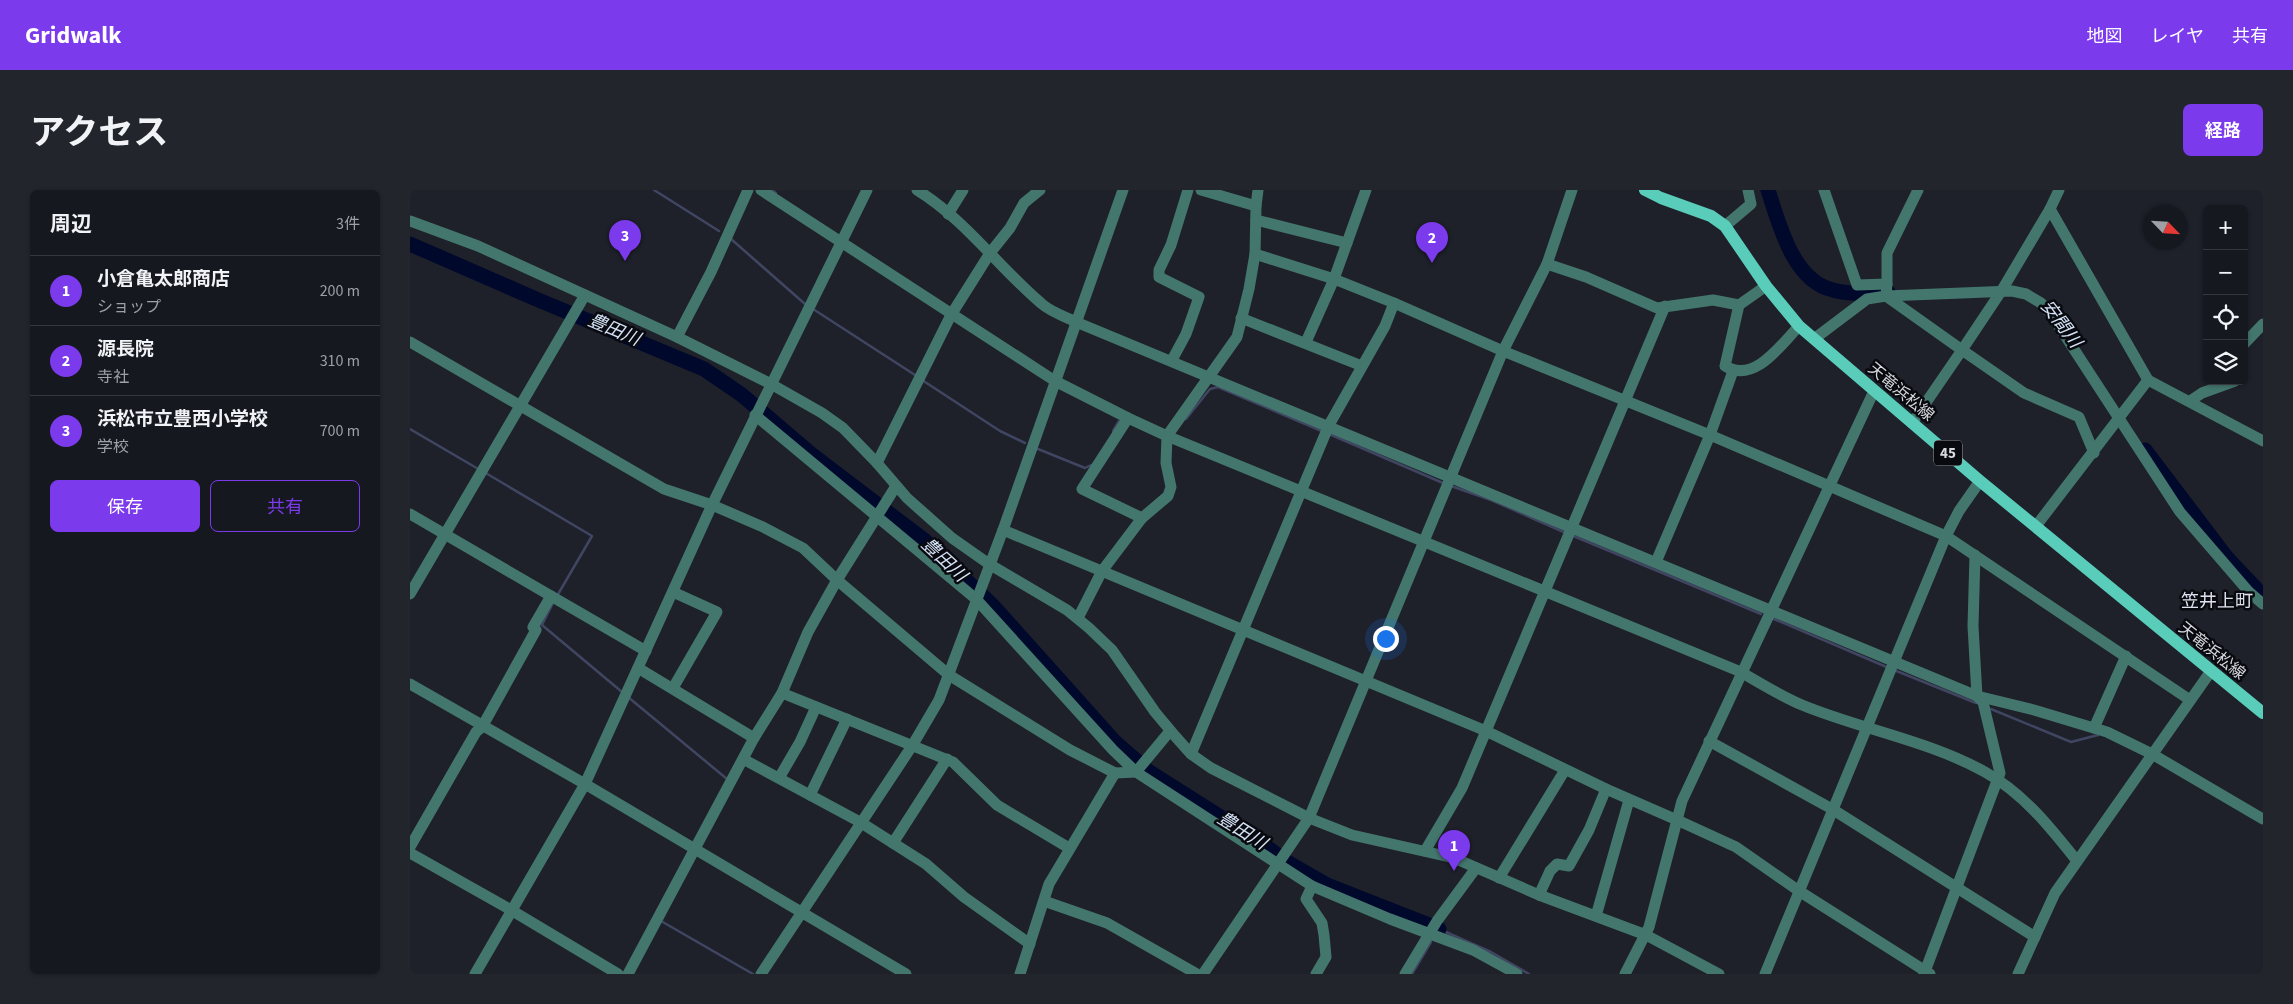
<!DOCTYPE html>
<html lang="ja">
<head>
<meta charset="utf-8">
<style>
	body { margin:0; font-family:"Source Sans 3","Noto Sans JP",sans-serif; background:#23252d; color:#f1f3f6 }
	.controls { position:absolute; right:15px; top:15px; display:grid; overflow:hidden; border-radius:8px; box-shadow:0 1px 4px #0004 }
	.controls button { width:45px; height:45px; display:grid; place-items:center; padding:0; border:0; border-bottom:1px solid #35373e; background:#161820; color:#f1f3f6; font:25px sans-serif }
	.compass { position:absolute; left:1733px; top:15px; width:45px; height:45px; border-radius:50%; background:#161820; box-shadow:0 1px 4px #0004; rotate:115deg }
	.you { position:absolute; left:975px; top:448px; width:18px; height:18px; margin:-12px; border:4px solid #fff; border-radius:50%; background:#1a73e8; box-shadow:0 0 0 8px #1a73e833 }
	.badge { display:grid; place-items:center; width:32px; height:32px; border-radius:50%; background:#7c3aed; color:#fff; font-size:16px; font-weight:700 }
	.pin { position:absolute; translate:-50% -41px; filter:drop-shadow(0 1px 2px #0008) }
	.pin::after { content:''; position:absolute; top:26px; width:18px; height:15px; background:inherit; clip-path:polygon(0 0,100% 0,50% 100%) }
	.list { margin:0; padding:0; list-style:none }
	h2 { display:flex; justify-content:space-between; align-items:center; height:65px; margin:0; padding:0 20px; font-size:21px }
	h2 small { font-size:16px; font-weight:400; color:#9ea0a5 }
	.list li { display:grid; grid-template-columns:32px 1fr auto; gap:15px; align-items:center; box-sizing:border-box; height:70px; padding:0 20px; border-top:1px solid #35373e }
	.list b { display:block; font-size:19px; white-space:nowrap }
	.list p { margin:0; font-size:16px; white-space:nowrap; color:#9ea0a5 }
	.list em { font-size:16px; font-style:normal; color:#9ea0a5 }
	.actions { display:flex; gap:10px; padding:15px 20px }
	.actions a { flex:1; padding:11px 0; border:1px solid #7c3aed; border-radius:8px; text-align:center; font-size:18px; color:#7c3aed }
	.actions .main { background:#7c3aed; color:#fff }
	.icon { flex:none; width:28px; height:28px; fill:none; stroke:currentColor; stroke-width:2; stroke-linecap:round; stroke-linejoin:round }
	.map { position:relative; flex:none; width:1853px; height:784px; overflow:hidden; border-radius:8px }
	header { display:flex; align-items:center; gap:30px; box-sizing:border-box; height:70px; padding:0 25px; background:#7c3aed; color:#fff }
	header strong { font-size:24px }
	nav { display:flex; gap:28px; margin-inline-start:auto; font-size:18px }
	.intro { display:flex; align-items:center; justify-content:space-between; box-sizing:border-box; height:120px; padding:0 30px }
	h1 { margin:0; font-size:35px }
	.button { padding:12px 22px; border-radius:8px; background:#7c3aed; color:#fff; font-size:18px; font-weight:700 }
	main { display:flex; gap:30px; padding:0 30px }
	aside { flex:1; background:#161820; border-radius:8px; box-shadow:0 1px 4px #0004 }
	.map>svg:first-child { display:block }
</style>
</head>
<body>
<header>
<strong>Gridwalk</strong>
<nav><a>地図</a><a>レイヤ</a><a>共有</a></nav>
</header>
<div class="intro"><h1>アクセス</h1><a class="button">経路</a></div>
<main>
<aside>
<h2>周辺<small>3件</small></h2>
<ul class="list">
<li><span class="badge">1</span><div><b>小倉亀太郎商店</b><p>ショップ</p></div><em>200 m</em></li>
<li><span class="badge">2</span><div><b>源長院</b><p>寺社</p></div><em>310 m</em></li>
<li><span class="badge">3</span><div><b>浜松市立豊西小学校</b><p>学校</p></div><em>700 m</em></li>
</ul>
<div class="actions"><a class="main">保存</a><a>共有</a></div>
</aside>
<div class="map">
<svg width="1853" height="784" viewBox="0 0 1853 784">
	<rect width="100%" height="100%" fill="#1e202a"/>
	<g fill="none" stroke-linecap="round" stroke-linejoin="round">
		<g stroke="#404661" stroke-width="2.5">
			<path d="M244 0 309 41"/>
			<path d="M362 0 366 3"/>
			<path d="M321 49 395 114"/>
			<path d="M403 119 505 185"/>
			<path d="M512 190 590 241 615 253"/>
			<path d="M776 229 800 199 808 197 914 242"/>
			<path d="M0 239 70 280"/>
			<path d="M703 241 709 231"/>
			<path d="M919 244 1033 293"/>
			<path d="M628 259 675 278 681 275"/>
			<path d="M74 282 182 346 147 406"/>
			<path d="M1041 296 1081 310 1156 343"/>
			<path d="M1161 345 1351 424"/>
			<path d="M143 413 132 435 212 502"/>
			<path d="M1364 429 1479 478"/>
			<path d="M1484 480 1566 513"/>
			<path d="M218 507 317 589"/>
			<path d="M1581 519 1661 552 1688 545"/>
			<path d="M251 731 343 784"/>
			<path d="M1027 742 1029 739 1081 762 1119 784"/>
			<path d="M1002 784 1021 752"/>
		</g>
		<g stroke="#00082b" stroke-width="15">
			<path d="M1358 0C1369 34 1383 91 1423 100 1441 105 1460 103 1478 102"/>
			<path d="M0 54 126 109 294 179 332 205 401 264 514 350 584 417 704 551 738 581 847 650 877 672 917 695 1029 739"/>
			<path d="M1735 260 1817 368 1853 406"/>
		</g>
		<g stroke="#43766d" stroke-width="11">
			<path d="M351 0 645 191 718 228 757 246 1331 482C1351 494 1371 506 1392 515 1450 539 1520 551 1575 582 1613 603 1640 637 1667 671"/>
			<path d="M507 0C556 30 589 78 632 114 641 122 656 127 666 132L1567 506 1624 520 1697 542 1742 564 1853 629"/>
			<path d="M791 0 846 16 845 64 924 89 984 113 1093 161 1300 245 1536 346 1780 510"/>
			<path d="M1414 0 1447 95 1477 94 1476 106 1552 160 1502 233"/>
			<path d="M1649 0 1640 19 1592 100 1552 160 1614 203 1669 227 1684 263"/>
			<path d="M846 16 848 0"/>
			<path d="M1640 19 1738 190 1853 251"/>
			<path d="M538 24 553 0"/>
			<path d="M846 30 937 53"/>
			<path d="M0 31 68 56 267 147 361 194 412 223 433 238 467 273 497 308 542 348 579 374 657 420 679 438 702 460 745 522 765 546 781 564 801 578 899 628 942 645 1044 668 1129 705 1236 745 1309 784"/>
			<path d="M1315 36 1341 14 1338 0"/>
			<path d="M1137 74 1176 87 1247 118 1303 110 1329 115 1315 176C1344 194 1371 155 1389 136"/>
			<path d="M1477 94V63L1508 0"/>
			<path d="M1329 115 1356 96"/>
			<path d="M831 128 952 176"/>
			<path d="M267 147 301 82 338 0"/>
			<path d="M1404 149 1457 109 1476 106 1602 101 1616 104 1631 113 1641 124 1770 322 1839 402 1853 414"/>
			<path d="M0 152 254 299 302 315 353 337 393 358 427 390 539 485 660 560 705 583 726 582 760 541"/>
			<path d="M896 152 924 89 956 0"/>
			<path d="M1834 154 1853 134"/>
			<path d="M762 170 776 144 789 107 749 87V80L761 55 778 0"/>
			<path d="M1464 201 1272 611 1267 630 1326 657 1389 701 1520 784"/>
			<path d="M1780 211 1792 203 1825 191"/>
			<path d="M345 225 566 409 703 560 726 582 902 696 980 729 1063 760 1107 784"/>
			<path d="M718 228 672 299 732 328"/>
			<path d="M467 273 541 125 580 63 600 38 614 13 630 0"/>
			<path d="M0 324 141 406"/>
			<path d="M1626 336 1738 190"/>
			<path d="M593 340 1076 541 1196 599 1267 630 1239 737 1215 784"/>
			<path d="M1246 372 1300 245 1323 181"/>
			<path d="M263 402 307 422 263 498"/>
			<path d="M0 404 175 105"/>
			<path d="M668 428 692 381 732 328 758 306 761 297 756 273 757 246 827 147 839 99 845 64"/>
			<path d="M228 478 344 548"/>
			<path d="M0 494 175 594 496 784"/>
			<path d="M372 503 543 572 587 615 659 658"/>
			<path d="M1684 538 1716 466"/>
			<path d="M1299 551 1422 619 1625 747"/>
			<path d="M781 564 919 235 975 136 984 113"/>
			<path d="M333 569 450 632 516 674 554 707 620 754"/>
			<path d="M369 588 390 552 406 517"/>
			<path d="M400 605 437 529"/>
			<path d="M483 653 537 569"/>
			<path d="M0 657 66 542 72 537 126 440 123 437 141 406 236 461"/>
			<path d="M1015 661 1052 598 1255 116"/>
			<path d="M0 663 101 720 208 784"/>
			<path d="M1089 688 1155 580"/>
			<path d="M902 696 896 709 912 733 914 745 916 767 906 784"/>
			<path d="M1129 705 1140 681 1147 674 1159 676 1179 640 1196 599"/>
			<path d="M634 711 697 733 787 784"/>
			<path d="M1186 726 1219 610"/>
			<path d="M65 784 175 594 302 315 457 0"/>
			<path d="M218 784 344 548 372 503 398 442 427 390 486 296"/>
			<path d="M351 784 502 556 529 510 593 340 713 0"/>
			<path d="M610 784 639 694 705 583"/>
			<path d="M793 784 899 628 1093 161 1137 74 1162 0"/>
			<path d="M995 784 1027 731 1066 678"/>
			<path d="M1355 784 1536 346 1549 321 1570 291"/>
			<path d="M1514 784 1590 583 1573 512 1567 506 1563 436 1565 365"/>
			<path d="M1608 784 1645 703 1801 481"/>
		</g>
		<path stroke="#59ccba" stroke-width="12" d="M1235 0 1251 8 1301 26 1315 36 1356 96 1389 136 1570 291 1853 523"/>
	</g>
	<g text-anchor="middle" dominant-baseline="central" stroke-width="5" stroke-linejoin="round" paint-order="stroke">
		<rect fill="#090a0f" stroke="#999aa1" stroke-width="1" x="1524" y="250.5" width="28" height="25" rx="4"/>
		<g font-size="15" font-weight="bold" fill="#d7d8df">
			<text x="1538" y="263">45</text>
		</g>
		<g font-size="16" fill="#d7d8df" stroke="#090a0f">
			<text transform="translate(1491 202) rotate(40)">天竜浜松線</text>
			<text transform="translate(1802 461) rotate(39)">天竜浜松線</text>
		</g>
		<g font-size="18" font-style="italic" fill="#d6e4f9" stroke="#090a0f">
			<text transform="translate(1651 134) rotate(53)">安間川</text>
			<text transform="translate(204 140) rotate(23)">豊田川</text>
			<text transform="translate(534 370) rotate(43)">豊田川</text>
			<text transform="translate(832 641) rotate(32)">豊田川</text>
		</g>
		<g font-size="18" fill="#dde0ee" stroke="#090a0f">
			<text x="1807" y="411">笠井上町</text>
		</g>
	</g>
</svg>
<div class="controls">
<button>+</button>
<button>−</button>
<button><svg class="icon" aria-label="locate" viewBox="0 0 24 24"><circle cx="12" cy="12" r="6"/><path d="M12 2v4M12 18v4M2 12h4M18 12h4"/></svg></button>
<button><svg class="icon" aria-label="layers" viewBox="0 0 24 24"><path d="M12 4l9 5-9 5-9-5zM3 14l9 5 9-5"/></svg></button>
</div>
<svg class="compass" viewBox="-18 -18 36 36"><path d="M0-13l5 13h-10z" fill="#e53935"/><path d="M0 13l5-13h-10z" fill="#9ea0a5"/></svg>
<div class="you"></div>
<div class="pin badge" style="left:1044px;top:681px">1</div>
<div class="pin badge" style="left:1022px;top:73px">2</div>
<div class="pin badge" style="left:215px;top:71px">3</div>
</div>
</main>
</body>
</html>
